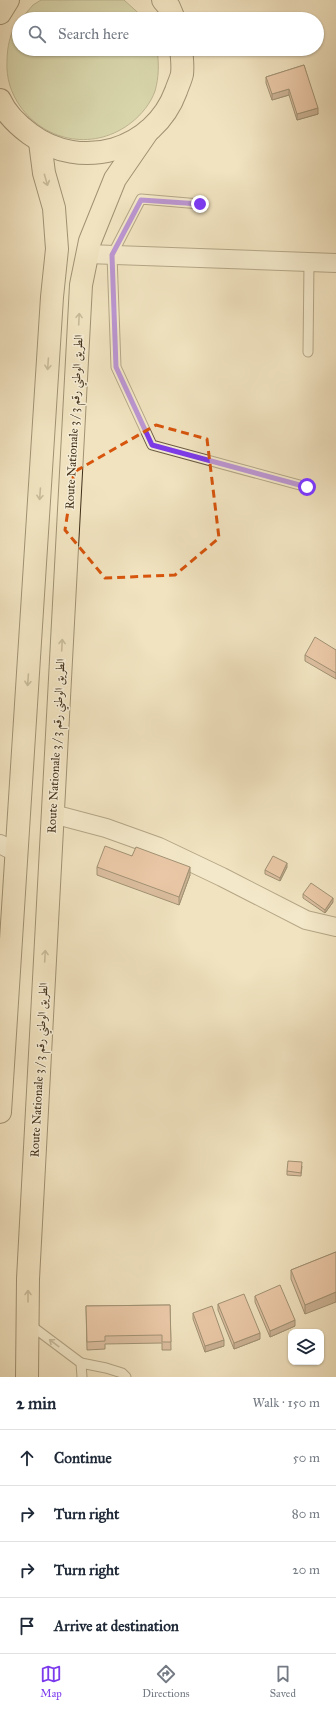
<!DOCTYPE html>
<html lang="en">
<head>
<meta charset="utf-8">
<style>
	body { margin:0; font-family:"IM FELL Great Primer",Amiri,serif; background:#f2f2f3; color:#1f2937 }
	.controls { position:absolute; right:12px; bottom:12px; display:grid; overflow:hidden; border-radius:8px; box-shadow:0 1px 3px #0004 }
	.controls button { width:36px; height:36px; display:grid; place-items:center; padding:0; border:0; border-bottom:1px solid #e0e1e3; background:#fff; color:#1f2937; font:20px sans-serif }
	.stop { position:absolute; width:12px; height:12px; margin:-9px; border:3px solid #7c3aed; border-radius:50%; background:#fff }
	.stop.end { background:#7c3aed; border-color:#fff; box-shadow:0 1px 4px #0008 }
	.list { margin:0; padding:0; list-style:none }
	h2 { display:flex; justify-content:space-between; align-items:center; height:52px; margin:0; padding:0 16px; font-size:17px }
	h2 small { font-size:13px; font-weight:400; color:#747a83 }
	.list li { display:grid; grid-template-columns:26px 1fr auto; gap:12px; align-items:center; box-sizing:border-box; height:56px; padding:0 16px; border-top:1px solid #e0e1e3 }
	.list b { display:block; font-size:15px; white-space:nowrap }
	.list em { font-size:13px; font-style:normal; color:#747a83 }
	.icon { flex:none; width:22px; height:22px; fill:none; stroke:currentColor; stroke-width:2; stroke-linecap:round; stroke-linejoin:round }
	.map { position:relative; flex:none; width:336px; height:1377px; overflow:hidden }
	.search { position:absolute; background:#fff; box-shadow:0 1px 3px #0004; left:12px; right:12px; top:12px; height:44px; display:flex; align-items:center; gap:10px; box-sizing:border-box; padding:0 14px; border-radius:22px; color:#747a83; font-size:15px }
	.sheet { height:276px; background:#fff }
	nav { display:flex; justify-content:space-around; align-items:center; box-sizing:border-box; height:56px; border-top:1px solid #e0e1e3; background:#fff; font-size:11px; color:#747a83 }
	nav a { display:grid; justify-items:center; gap:2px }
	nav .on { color:#7c3aed }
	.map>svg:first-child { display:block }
</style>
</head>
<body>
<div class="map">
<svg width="336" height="1377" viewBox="0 0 336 1377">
	<rect width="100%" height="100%" fill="#f1e3c0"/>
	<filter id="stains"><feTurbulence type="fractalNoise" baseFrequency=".005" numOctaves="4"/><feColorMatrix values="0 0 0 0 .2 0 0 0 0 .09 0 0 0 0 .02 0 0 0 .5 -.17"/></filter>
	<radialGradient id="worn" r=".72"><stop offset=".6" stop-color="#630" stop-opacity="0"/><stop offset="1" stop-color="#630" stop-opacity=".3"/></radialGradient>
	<g fill="#bbc392" stroke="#7e7955">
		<path d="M41 0H124L145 19H21L33 5Z"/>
		<path d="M19 21V49H157C159 64 159 77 155 91 151 103 141 115 132 122 96 151 46 143 20 106 11 93 6 78 7 61 7 48 10 31 19 21Z"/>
	</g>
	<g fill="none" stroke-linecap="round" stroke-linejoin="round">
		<defs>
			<g id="lane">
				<path d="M200 204 141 199 112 255 116 367 152 445 307 487"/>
				<path d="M308 352 309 263"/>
				<path d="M29 1324 81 1363 106 1368 122 1373 126 1377"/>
				<path d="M81 1363 82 1377"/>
			</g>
			<g id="street">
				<path d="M87 254 336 263"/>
				<path d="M53 814 106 828 159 847 222 877 306 920 336 927"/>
				<path d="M0 844 17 853"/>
			</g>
			<g id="highway">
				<path d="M163 0 169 7 174 19"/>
				<path d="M0 13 8 0"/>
				<path d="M0 100C6 114 18 125 30 134 81 172 154 151 176 91 178 85 181 79 182 74 183 66 182 57 181 49"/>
				<path d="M0 1112 52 297 57 249 54 208 44 173 40 142"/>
				<path d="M27 1377 28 1279 81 285 90 241 115 179 148 131"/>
			</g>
		</defs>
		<use href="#lane" stroke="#6c5c42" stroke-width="11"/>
		<use href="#street" stroke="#6c5c42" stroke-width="20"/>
		<use href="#highway" stroke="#402f18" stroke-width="24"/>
		<use href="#lane" stroke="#f6edd6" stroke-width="9"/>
		<use href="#street" stroke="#f6edd6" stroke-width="18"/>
		<use href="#highway" stroke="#f1e3c0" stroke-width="22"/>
	</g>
	<g fill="#c29078" stroke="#402f18">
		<path d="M304 65 318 114 297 120 289 95 272 100 266 83V77Z"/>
		<path d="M336 650V679L305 661V655Z"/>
		<path d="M132 856 190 875 179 905 97 875V867Z"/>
		<path d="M287 867 280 881 265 874V870Z"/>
		<path d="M303 894 333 902 325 913 303 898Z"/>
		<path d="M302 1166 301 1176 287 1175V1171Z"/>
		<path d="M336 1252 305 1314 291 1279V1270Z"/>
		<path d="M255 1296 295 1326 270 1337 255 1302Z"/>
		<path d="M218 1304 260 1339 234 1349 218 1310Z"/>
		<path d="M170 1305 171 1350H162V1343L105 1344V1349L87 1350 86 1306Z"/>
		<path d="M193 1313 224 1346 205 1352 193 1319Z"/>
	</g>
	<g fill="#9e7561" stroke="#402f18">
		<path d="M289 89V95L272 100V94Z"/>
		<path d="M318 108V114L297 120V114Z"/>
		<path d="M287 863V867L280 881V878Z"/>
		<path d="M190 867V875L179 905V897Z"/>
		<path d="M333 898V902L325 913V910Z"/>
		<path d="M336 1292V1302L305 1314V1305Z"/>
		<path d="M295 1320V1326L270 1337V1331Z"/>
		<path d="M260 1333V1339L234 1349V1343Z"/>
		<path d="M224 1340V1346L205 1352V1346Z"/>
	</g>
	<g fill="#e2a78b" stroke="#402f18">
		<path d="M304 65 318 108 297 114 289 89 272 94 266 77Z"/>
		<path d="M315 637 336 650V673L305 655Z"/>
		<path d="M105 846 132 856 136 847 190 867 179 897 97 867Z"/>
		<path d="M273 856 287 863 280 878 265 870Z"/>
		<path d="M311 883 333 898 325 910 303 894Z"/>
		<path d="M288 1161 302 1162 301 1173 287 1171Z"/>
		<path d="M336 1252V1292L305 1305 291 1270Z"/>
		<path d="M280 1285 295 1320 270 1331 255 1296Z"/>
		<path d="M244 1294 260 1333 234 1343 218 1304Z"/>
		<path d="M170 1305 171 1342H162V1335L105 1336V1341L87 1342 86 1306Z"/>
		<path d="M212 1306 224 1340 205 1346 193 1313Z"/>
	</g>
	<defs><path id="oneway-shaft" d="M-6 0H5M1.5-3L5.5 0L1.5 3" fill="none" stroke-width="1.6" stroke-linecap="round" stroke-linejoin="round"/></defs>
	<g stroke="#98896c">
		<use href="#oneway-shaft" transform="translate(46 180) rotate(74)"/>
		<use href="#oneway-shaft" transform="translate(79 319) rotate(-87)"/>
		<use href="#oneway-shaft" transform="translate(48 364) rotate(94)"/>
		<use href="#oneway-shaft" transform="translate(40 494) rotate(94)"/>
		<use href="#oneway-shaft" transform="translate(62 645) rotate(-87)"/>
		<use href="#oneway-shaft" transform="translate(28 680) rotate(94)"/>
		<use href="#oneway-shaft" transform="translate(45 956) rotate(-87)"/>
		<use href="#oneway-shaft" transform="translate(28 1296) rotate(-90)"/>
	</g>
	<use stroke="#9b8e77" href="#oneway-shaft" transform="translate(54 1343) rotate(-143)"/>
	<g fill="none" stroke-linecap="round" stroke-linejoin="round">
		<path stroke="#7c3aed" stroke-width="5" d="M200 204 141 200 112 255 116 367 152 445 307 487"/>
	</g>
	<path d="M0 0H336V1377H0ZM156 425 207 439 219 538 175 575 105 578 65 530 74 472Z" fill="#f1e3c0" fill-opacity=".55" fill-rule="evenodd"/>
	<path fill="none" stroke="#d7550d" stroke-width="3" stroke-dasharray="8 5" stroke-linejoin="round" d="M156 425 207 439 219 538 175 575 105 578 65 530 74 472Z"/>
	<g text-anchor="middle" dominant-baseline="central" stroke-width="3" stroke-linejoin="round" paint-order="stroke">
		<g font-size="12" fill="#402f18" stroke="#f6edd6">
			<text transform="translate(74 422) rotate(-87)">Route Nationale 3 / الطريق الوطني رقم 3</text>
			<text transform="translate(56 746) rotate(-87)">Route Nationale 3 / الطريق الوطني رقم 3</text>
			<text transform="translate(39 1070) rotate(-87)">Route Nationale 3 / الطريق الوطني رقم 3</text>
		</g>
	</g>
	<rect width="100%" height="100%" filter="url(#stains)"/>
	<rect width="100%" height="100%" fill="url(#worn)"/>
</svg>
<div class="controls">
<button><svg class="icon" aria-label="layers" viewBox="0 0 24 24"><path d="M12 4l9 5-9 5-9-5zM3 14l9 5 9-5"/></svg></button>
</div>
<div class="stop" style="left:307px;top:487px"></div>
<div class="stop end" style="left:200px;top:204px"></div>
<div class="search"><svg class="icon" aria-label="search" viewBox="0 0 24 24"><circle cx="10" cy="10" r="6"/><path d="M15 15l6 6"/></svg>Search here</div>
</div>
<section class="sheet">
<h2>2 min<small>Walk · 150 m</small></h2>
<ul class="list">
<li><svg class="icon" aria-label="ahead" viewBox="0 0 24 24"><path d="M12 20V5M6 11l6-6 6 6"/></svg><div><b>Continue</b></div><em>50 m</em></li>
<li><svg class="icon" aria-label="right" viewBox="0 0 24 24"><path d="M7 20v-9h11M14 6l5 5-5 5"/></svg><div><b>Turn right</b></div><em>80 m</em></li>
<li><svg class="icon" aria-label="right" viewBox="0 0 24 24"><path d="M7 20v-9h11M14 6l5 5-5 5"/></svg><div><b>Turn right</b></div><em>20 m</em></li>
<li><svg class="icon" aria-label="arrive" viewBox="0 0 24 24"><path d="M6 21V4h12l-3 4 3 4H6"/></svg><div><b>Arrive at destination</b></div></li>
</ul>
</section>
<nav>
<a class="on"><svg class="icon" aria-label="map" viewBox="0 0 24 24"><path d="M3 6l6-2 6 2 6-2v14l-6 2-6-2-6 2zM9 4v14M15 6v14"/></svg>Map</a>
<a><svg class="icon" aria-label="directions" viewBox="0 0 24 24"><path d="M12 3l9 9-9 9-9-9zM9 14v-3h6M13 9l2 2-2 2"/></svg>Directions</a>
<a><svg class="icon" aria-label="saved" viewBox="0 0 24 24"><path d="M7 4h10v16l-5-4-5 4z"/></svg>Saved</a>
</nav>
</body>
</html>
